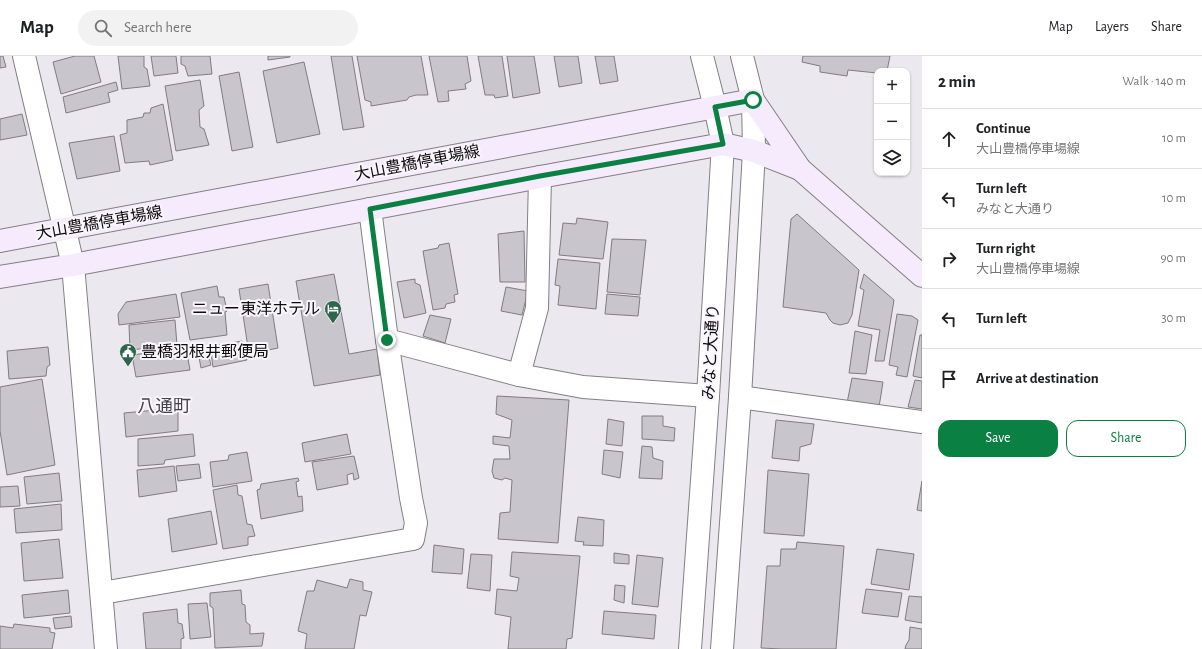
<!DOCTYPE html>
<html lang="en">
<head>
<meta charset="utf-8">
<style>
	body { margin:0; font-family:"Alegreya Sans","Noto Sans JP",sans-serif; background:#f2f2f2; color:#202124 }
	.controls { position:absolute; right:12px; top:12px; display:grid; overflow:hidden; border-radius:8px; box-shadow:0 1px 3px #0004 }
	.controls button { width:36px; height:36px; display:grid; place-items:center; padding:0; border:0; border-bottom:1px solid #e0e0e0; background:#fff; color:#202124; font:20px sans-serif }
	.stop { position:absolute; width:12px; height:12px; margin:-9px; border:3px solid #0b8043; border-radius:50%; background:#fff }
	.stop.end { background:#0b8043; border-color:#fff; box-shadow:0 1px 4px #0008 }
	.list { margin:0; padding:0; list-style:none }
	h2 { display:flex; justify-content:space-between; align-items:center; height:52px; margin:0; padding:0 16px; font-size:17px }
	h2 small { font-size:13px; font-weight:400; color:#757577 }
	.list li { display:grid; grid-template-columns:26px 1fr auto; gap:12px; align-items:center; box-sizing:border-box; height:60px; padding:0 16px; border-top:1px solid #e0e0e0 }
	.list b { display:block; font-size:15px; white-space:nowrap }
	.list p { margin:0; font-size:13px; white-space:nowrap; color:#757577 }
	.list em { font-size:13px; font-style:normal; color:#757577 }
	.actions { display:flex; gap:8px; padding:12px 16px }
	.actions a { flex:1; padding:9px 0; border:1px solid #0b8043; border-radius:12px; text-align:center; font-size:14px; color:#0b8043 }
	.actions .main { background:#0b8043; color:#fff }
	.icon { flex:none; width:22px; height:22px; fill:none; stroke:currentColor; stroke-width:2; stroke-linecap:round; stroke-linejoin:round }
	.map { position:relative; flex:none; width:922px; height:593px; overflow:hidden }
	header { display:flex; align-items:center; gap:24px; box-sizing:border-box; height:56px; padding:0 20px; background:#fff; border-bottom:1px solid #e0e0e0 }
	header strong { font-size:19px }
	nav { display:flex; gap:22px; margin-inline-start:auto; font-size:14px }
	.search { width:280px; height:36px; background:#f2f2f2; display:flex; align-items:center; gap:10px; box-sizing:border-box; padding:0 14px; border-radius:22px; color:#757577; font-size:15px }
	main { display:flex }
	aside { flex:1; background:#fff }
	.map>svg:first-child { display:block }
</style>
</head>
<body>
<header>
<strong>Map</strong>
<div class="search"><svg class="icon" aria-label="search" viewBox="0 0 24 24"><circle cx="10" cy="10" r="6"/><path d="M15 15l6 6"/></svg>Search here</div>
<nav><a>Map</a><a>Layers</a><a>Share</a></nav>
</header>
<main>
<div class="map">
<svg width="922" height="593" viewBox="0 0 922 593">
	<rect width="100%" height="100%" fill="#ece8ef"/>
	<g fill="#c9c5cc" stroke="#807c82">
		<path d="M0 0H3L6 11 0 12Z"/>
		<path d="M75 0H94L101 26 61 38 53 6Z"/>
		<path d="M118 0H144V11L147 13 150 30 122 33Z"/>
		<path d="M151 0H176L178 17 154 20Z"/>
		<path d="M181 0H210L212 18 188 20 185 10 181 8Z"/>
		<path d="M268 0H290V1L268 4Z"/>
		<path d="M331 0H352L364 71 343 74Z"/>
		<path d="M357 0H421L428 39H416L409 41 407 44 371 50V46L365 44Z"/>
		<path d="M429 0H467L471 25 465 28 466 33 448 35 449 45 438 46Z"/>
		<path d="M478 0H502L508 40 495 42 494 39H485Z"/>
		<path d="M507 0H534L540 37 513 42Z"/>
		<path d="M554 0H578L582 27 559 31Z"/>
		<path d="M595 0H614L618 25 600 28Z"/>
		<path d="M803 0H890L887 15H877V17L848 14 847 20 820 16V10L802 6Z"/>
		<path d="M304 6 320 78 277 87 263 15Z"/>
		<path d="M239 16 253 91 232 95 219 20Z"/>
		<path d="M200 24 204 50 199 54 200 71 204 73 209 89 176 95 165 30Z"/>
		<path d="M116 26 118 34 108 37 110 46 66 57 63 41Z"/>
		<path d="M163 48 173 104 150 109 149 105 125 107 120 79 127 77V64L143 61 144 57H150L151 52Z"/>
		<path d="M22 58 27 79 0 84V63Z"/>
		<path d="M114 80 120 115 77 123 69 87Z"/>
		<path d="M797 158 859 214 852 259 848 267 840 269 833 267 830 264 826 257 783 251 791 163Z"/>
		<path d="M577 162 608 166 603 203 559 199 563 167 576 168Z"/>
		<path d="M524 175 525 226H500L498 178Z"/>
		<path d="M612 183 646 184 640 239 607 236Z"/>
		<path d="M449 187 458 238 454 239 455 246 446 248 445 252 433 254 423 195 438 192 439 189Z"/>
		<path d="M558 203 600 207 596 253 558 249 560 230 555 229Z"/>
		<path d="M334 218 349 298 377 293 380 319 314 330 296 225Z"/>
		<path d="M864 218 894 244 884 305H875L880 274 858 270 864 234 860 232Z"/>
		<path d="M415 223V227L420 229 426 257 404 262 397 226Z"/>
		<path d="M268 228 278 292 249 298 239 233Z"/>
		<path d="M217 230 219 241H224L227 255 225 256 227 279 190 284 181 237Z"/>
		<path d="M506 231 528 235 522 259 501 255Z"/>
		<path d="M176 238 180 261 119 269 118 258 126 246Z"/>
		<path d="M607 238 640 241 638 260 605 258Z"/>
		<path d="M897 258 912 260 918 264 907 321 896 319 898 311 889 309Z"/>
		<path d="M430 259 451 263 445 287 423 280Z"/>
		<path d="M175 264 177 289 130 294 129 269Z"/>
		<path d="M855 275 872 279 866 318 849 317Z"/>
		<path d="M920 279H922V322L913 320Z"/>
		<path d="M242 285 247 304 213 311 210 291Z"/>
		<path d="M48 291 50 309 47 311 46 320 9 323 7 295Z"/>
		<path d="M186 292 190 314 136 321 132 299Z"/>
		<path d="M207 294 211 309 201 312 198 296Z"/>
		<path d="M852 322 883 326 879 351 847 347Z"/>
		<path d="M42 323 55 409 7 419 0 375V331Z"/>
		<path d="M915 324 922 325V353L908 351Z"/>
		<path d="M497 340 569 344 558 487 498 483 500 457 510 456 512 424 505 422 502 424 494 422 492 415 494 403H510L509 390 493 388V380L510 382 512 364 496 358Z"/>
		<path d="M178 352V375L126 381 124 357Z"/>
		<path d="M642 360H663V370L675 372 674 385 642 383Z"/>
		<path d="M608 363 624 366 622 390 606 388Z"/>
		<path d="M776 364 814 368 811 388 800 391 799 405 772 402Z"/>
		<path d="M193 378 195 400 165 404 164 408 138 410V383Z"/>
		<path d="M347 378 351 398 305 406 302 387Z"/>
		<path d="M642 390 652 391 653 402 663 405 662 423 639 422Z"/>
		<path d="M604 394 623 396 620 422 602 418Z"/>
		<path d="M247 396 252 425 213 431 210 406 228 404 229 399Z"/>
		<path d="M354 400 359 422 354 424 353 417 347 419 348 428 317 434 312 406Z"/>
		<path d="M199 408 201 422 178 425 176 410Z"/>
		<path d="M174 410 177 435 139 441 137 414Z"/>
		<path d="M768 414 809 418 804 480 764 477Z"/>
		<path d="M59 417 62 445 27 448 24 421Z"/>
		<path d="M298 422 299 425 296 426 298 441 302 440 303 455 261 463 257 434 260 433 261 428Z"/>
		<path d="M922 425V455L917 454Z"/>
		<path d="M237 429 238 439 242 440 247 468 252 469 255 480 248 481V489L223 493 213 434Z"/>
		<path d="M18 430 20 450 0 451V431Z"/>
		<path d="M61 448 62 474 16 477 14 453Z"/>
		<path d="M211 455 217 488 172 496 168 463Z"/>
		<path d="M578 461 604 464 603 490 583 489 584 486 575 485Z"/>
		<path d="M59 483 63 522 24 525 21 487Z"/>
		<path d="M797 486 844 490 836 593H782L761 592 767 510H780L781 493H796Z"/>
		<path d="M434 489 464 493 462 518 432 516Z"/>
		<path d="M877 493 914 498 909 534 871 528Z"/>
		<path d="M512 496 580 500 572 582 567 583 566 593H508L511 561 495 558 497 533 517 535 519 522 510 520Z"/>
		<path d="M614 497 629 499V508L614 507Z"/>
		<path d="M471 498 492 499 490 535 467 532Z"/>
		<path d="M637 499 663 502 658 551 632 548Z"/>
		<path d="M350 523 363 526V534L372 536 366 560 360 559 354 593H305L307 578 298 575 307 535H314L317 524 347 532Z"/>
		<path d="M615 529 625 530 624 547 614 544Z"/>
		<path d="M866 533 902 537 898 561 862 557Z"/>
		<path d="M68 534 70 557 24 562 22 539Z"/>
		<path d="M241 534 242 548 245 549 246 566 250 569V578L264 577 262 590 215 592 213 552 210 550V537Z"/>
		<path d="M909 540 922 541V567L905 564Z"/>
		<path d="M207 547 211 581 190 583 188 548Z"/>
		<path d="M177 553 178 567 182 568 184 582 181 583V593H146L143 557Z"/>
		<path d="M604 555 656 559 654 583 602 578Z"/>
		<path d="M71 560 72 571 55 573 53 562Z"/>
		<path d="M14 568 50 572V576L55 577 52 593H0V570L13 572Z"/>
		<path d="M910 571 922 573V593H905L906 589 909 584Z"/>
	</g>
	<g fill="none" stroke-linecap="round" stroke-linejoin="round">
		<defs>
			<g id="minor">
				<path d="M24 0 73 209 106 593"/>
				<path d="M387 284 519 319 583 331 708 340"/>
				<path d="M519 319 537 252 540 121"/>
				<path d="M740 341 922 366"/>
				<path d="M102 537 413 483 416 467 411 442 387 284 370 153"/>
			</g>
			<g id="tertiary">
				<path d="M690 593 708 340 723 88 715 51 702 0"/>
				<path d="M722 593 740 341 754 95 753 44 742 0"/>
			</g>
			<g id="secondary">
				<path d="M0 185 753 44 800 113 922 220"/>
				<path d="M0 221 73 209 540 121 723 88 754 95 800 113"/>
			</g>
		</defs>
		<use href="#minor" stroke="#827f85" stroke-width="24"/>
		<use href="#tertiary" stroke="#827f85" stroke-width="24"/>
		<use href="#secondary" stroke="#827f85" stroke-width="24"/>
		<use href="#minor" stroke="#fff" stroke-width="22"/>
		<use href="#tertiary" stroke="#fff" stroke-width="22"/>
		<use href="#secondary" stroke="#f5ebfc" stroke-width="22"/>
	</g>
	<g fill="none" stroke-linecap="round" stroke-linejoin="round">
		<path stroke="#0b8043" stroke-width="5" d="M387 284 370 153 540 120 723 88 715 51 753 44"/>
	</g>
	<defs>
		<symbol id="hotel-pin" viewBox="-11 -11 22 30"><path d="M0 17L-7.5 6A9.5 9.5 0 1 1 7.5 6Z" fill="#2e654c" stroke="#f9f5fc"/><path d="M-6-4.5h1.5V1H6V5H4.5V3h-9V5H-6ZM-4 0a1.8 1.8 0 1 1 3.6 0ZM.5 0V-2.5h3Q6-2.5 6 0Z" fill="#fff"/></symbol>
		<symbol id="civic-pin" viewBox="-11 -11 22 30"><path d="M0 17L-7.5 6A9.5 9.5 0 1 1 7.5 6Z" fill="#2e654c" stroke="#f9f5fc"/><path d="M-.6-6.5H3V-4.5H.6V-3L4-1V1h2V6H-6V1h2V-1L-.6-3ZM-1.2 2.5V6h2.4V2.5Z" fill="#fff"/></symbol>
	</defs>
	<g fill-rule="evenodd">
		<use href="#hotel-pin" x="323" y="243" width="20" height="27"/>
		<use href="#civic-pin" x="118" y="286" width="20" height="27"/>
	</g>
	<g text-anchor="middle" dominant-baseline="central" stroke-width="4" stroke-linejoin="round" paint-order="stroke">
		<g font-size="16" fill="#0e0c0f" stroke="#f9f5fc">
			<text transform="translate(417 107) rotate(-11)">大山豊橋停車場線</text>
			<text transform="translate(99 167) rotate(-10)">大山豊橋停車場線</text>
			<text transform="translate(711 296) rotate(-87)">みなと大通り</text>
		</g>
		<g font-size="16" fill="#0e0c0f" stroke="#f9f5fc" text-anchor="end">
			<text x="320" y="253">ニュー東洋ホテル</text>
			<text x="141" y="296" text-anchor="start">豊橋羽根井郵便局</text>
		</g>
		<g font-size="18" fill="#454248" stroke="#f9f5fc">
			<text x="164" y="351">八通町</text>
		</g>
	</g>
</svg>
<div class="controls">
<button>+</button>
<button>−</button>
<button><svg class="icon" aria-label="layers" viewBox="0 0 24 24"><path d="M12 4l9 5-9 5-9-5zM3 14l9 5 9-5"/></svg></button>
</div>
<div class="stop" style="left:753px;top:44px"></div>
<div class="stop end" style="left:387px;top:284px"></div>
</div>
<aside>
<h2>2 min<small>Walk · 140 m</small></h2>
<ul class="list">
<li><svg class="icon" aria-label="ahead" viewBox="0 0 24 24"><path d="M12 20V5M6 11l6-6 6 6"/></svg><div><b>Continue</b><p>大山豊橋停車場線</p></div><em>10 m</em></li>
<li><svg class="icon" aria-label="left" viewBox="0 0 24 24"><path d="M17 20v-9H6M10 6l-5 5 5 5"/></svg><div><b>Turn left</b><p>みなと大通り</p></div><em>10 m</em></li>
<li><svg class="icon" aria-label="right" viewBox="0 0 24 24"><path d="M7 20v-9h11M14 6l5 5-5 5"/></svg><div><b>Turn right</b><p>大山豊橋停車場線</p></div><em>90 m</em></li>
<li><svg class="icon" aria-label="left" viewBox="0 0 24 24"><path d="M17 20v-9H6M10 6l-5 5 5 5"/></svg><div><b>Turn left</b></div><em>30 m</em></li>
<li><svg class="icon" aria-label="arrive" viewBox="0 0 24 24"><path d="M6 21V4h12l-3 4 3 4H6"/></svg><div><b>Arrive at destination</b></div></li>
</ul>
<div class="actions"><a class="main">Save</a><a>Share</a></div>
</aside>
</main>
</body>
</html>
